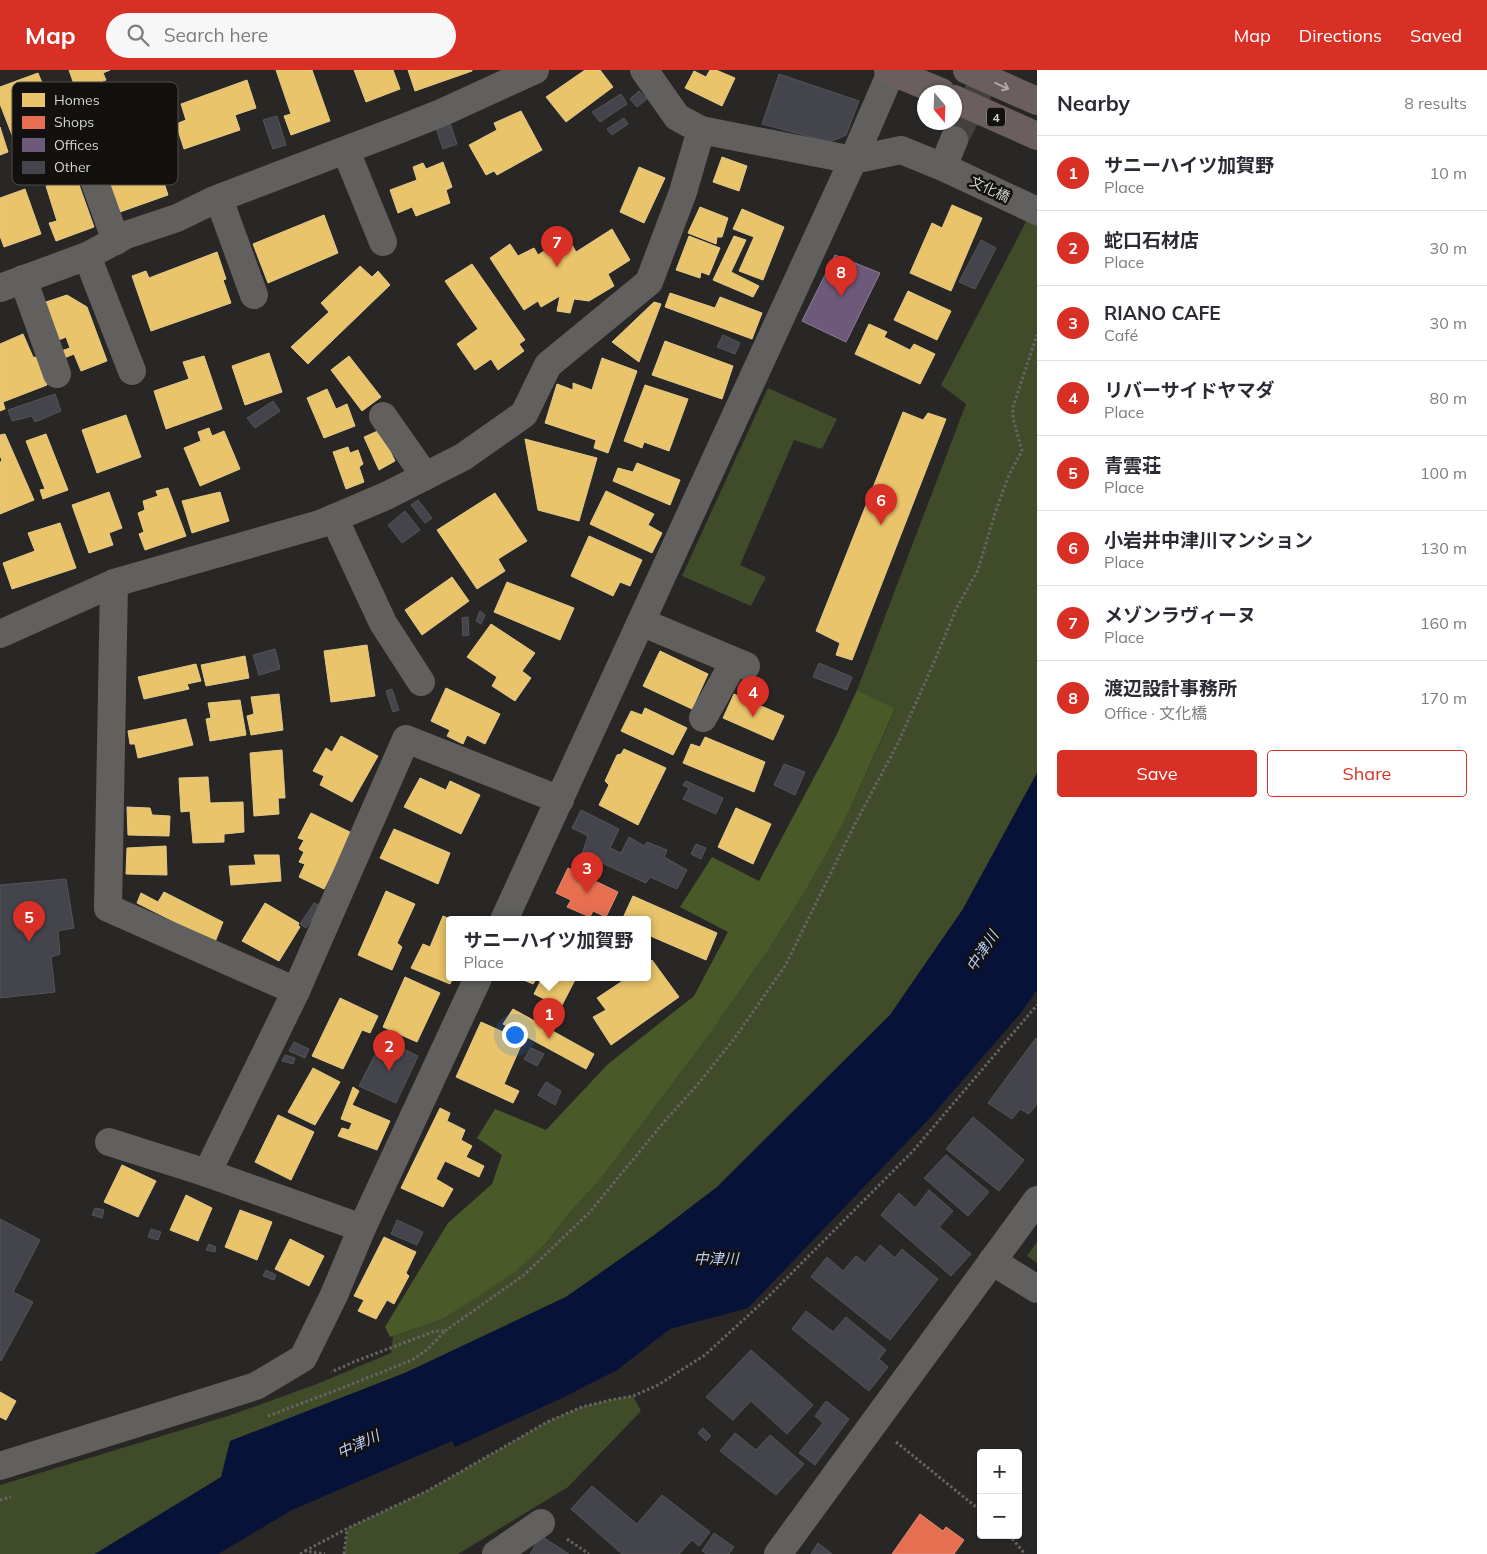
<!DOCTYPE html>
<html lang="en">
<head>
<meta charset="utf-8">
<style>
	body { margin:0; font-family:Mulish,"Noto Sans JP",sans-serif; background:#f7f7f7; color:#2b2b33 }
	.controls { position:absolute; right:15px; bottom:15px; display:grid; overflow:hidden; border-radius:5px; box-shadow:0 1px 4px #0004 }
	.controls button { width:45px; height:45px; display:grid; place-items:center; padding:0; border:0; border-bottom:1px solid #e1e1e2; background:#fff; color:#2b2b33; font:25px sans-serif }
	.compass { position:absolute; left:917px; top:15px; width:45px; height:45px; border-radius:50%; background:#fff; box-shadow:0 1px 4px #0004; rotate:161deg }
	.you { position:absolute; left:514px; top:964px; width:18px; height:18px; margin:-12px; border:4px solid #fff; border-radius:50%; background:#1a73e8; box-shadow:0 0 0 8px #1a73e833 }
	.badge { display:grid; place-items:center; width:32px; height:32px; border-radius:50%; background:#d93025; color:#fff; font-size:16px; font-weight:700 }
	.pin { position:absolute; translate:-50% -41px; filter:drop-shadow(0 1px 2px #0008) }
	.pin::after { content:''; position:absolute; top:26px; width:18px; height:15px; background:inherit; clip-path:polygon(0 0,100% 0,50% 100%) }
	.popup { position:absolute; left:446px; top:846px; width:205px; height:65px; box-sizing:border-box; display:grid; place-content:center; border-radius:5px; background:#fff; filter:drop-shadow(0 1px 4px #0005); font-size:16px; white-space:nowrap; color:#7c7c81 }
	.popup b { font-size:19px; color:#2b2b33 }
	.popup::after { content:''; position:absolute; left:50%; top:100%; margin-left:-10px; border:10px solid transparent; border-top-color:#fff }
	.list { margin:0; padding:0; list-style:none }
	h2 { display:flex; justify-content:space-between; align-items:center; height:65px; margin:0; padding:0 20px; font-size:21px }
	h2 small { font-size:16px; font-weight:400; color:#7c7c81 }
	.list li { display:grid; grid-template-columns:32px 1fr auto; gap:15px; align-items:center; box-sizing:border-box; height:75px; padding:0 20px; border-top:1px solid #e1e1e2 }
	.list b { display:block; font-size:19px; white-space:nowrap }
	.list p { margin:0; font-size:16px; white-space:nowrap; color:#7c7c81 }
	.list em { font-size:16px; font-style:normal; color:#7c7c81 }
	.actions { display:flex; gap:10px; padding:15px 20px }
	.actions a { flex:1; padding:11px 0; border:1px solid #d93025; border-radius:5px; text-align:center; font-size:18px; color:#d93025 }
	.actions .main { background:#d93025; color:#fff }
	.icon { flex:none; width:28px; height:28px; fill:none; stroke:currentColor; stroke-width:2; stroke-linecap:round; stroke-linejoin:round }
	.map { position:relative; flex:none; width:1037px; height:1484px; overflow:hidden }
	header { display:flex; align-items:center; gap:30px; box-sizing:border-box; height:70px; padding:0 25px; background:#d93025; color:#fff }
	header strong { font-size:24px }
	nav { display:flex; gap:28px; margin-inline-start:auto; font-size:18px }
	.search { width:350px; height:45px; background:#f7f7f7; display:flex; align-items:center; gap:12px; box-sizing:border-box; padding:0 18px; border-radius:28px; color:#7c7c81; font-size:19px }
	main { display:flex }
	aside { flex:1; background:#fff }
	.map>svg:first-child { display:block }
</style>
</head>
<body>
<header>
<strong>Map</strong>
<div class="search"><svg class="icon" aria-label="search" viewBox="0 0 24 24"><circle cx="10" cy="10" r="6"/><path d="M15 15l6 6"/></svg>Search here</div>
<nav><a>Map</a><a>Directions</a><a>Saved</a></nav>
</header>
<main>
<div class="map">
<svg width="1037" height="1484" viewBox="0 0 1037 1484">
	<rect width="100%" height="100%" fill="#292725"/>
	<g fill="#404b2a">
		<path d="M1027 150 1037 154V703L963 839 890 945 717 1117 653 1166 566 1227 407 1302 222 1407 95 1484H0V1415L228 1346 317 1314 391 1283 393 1266 443 1249 516 1200 547 1172 571 1141 599 1111 712 961 769 879 806 820 844 752 895 640 857 620 966 334 941 315Z"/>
		<path d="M768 318 837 349 822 379 794 370 740 495 766 507 751 536 682 506Z"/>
		<path d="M1037 1172V1193L1027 1186Z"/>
		<path d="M633 1326 641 1341 568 1417 458 1484H344L348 1458 427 1421 549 1351 582 1337 610 1330Z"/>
	</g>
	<path fill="#4a5928" d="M857 620 895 639 844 752 806 820 769 879 712 961 599 1111 571 1141 547 1172 516 1201 443 1249 390 1267 385 1257 448 1153 492 1114 502 1085 477 1068 495 1039 546 1060 608 994 694 926 728 862 680 837 712 787 759 811 836 666Z"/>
	<path fill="#061237" d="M1037 703V920L1020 944 929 1049 748 1238 670 1259 617 1300 562 1328 455 1377 452 1371 292 1440 218 1484H95L221 1407 230 1371 407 1302 566 1227 653 1166 717 1117 890 945 963 839Z"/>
	<g fill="#e9c46a" stroke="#e3c989">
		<path d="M69 0H110L103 3 106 10 86 17 84 13 75 17Z"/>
		<path d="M276 0H312L330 51 291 65 284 46 291 44Z"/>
		<path d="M354 0H393L400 19 366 32Z"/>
		<path d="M408 0H472V1L415 21Z"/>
		<path d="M585 0H600L613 17 566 52 546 27Z"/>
		<path d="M710 0H716L735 8 722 36 685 18 694 1 706 7Z"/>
		<path d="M38 3 55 45 51 46 54 55 14 70 0 34V17Z"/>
		<path d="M247 10 256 38 235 45 240 60 184 79 176 54 186 50 181 34Z"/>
		<path d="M129 23 139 53 96 68 85 37Z"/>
		<path d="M521 41 542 80 497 105 494 101 486 105 469 75 497 60 494 53Z"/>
		<path d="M0 57 8 82 0 85Z"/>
		<path d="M67 81 94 157 56 171 49 153 57 151 46 116 56 114 47 88Z"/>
		<path d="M154 82 168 125 120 142 105 99Z"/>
		<path d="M722 87 747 96 739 121 713 112Z"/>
		<path d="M443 92 452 117 446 120 450 133 416 146 412 137 398 143 390 120 417 110 413 97 423 93 426 99Z"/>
		<path d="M639 97 665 108 644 153 620 142Z"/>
		<path d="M25 119 41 164 4 177 0 166V128Z"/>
		<path d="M952 135 982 148 951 221 910 203 932 153 942 158Z"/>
		<path d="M700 137 728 148 722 167H717L716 174 688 163Z"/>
		<path d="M742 139 784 157 763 210 739 201 754 167 733 159Z"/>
		<path d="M324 145 338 183 268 213 253 174Z"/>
		<path d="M612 159 630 190 608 204 614 216 589 231 574 229 570 243 557 241 560 226 541 237 538 231 524 240 490 188 510 174 518 186 534 178 538 185 550 177 555 184 571 173 576 182Z"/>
		<path d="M689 166 720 178 709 205 701 202 700 208 676 200Z"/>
		<path d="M734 166 746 170 731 202 759 216 753 227 713 210Z"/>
		<path d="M217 182 226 209 223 210 231 233 151 261 132 206 146 201 149 208Z"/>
		<path d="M472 194 525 270 519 274 524 281 498 300 491 289 475 300 457 274 478 259 445 211Z"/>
		<path d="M360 196 372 207 378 201 390 215 308 294 291 277 329 242 321 233Z"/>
		<path d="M908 221 951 241 937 270 894 250Z"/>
		<path d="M670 223 715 238 720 227 762 243 752 269 665 237Z"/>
		<path d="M67 225 87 237 107 291 81 301 74 284 64 288 61 281 70 278 66 267 56 271 43 233Z"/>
		<path d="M654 232 661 234 639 292 612 272Z"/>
		<path d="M869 254 887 262 884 267 910 280 914 274 935 284 920 314 855 284Z"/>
		<path d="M23 264 33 287 40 288 41 299 47 315 3 332 5 339 0 341V274Z"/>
		<path d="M665 271 733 296 722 329 652 305Z"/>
		<path d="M269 283 282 322 245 335 232 296Z"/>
		<path d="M204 286 222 339 166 359 154 321 189 309 183 292Z"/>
		<path d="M349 286 381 327 362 341 331 300Z"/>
		<path d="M602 288 637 301 608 383 594 378 596 370 545 353 557 314 573 320V313L592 320Z"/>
		<path d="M645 315 688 329 669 381 644 372 642 378 624 371Z"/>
		<path d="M327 319 336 339 347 334 355 356 324 368 307 328Z"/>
		<path d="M903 342 923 350 928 343 946 349 852 590 836 585 840 573 816 561Z"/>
		<path d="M126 345 141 387 97 403 82 360Z"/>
		<path d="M209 358 212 366 224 361 240 399 200 416 184 378 201 371 198 362Z"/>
		<path d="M380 360 395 391 379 400 364 367Z"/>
		<path d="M5 364 34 430 0 444V392L2 391 0 385V365Z"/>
		<path d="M46 364 68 420 43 429 40 420 45 419 26 371Z"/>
		<path d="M525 369 597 388 579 451 538 440Z"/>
		<path d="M348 377 350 383 358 380 363 394 359 397 364 412 346 419 333 382Z"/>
		<path d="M637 393 680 410 670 435 613 411 618 398 633 402Z"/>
		<path d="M168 418 186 466 145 480 139 464 144 462 138 443 145 440 143 431 158 426 156 421Z"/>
		<path d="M606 421 654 444 648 455 662 463 652 483 590 454Z"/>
		<path d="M109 422 122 458 109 463 113 475 89 483 72 435Z"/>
		<path d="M220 422 229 451 192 463 182 431Z"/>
		<path d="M495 423 527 471 498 489 505 501 477 519 437 460Z"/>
		<path d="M60 453 76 498 12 519 3 493 35 481 28 463Z"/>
		<path d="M589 466 642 490 630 516 620 512 613 526 571 506Z"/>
		<path d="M452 507 469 531 422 565 405 540Z"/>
		<path d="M507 512 574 538 560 570 494 542Z"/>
		<path d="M491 554 535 583 522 601 531 608 515 631 492 616 497 607 467 587Z"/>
		<path d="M367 575 375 626 331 632 324 581Z"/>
		<path d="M660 581 708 604 692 639 643 616Z"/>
		<path d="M245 586 249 608 206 616 201 595Z"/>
		<path d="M196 594 201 611 187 614 189 619 144 629 138 607Z"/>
		<path d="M446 618 500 644 485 674 467 665 463 674 447 666 450 660 431 651Z"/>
		<path d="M279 624 283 660 251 665 247 646 254 644 251 627Z"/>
		<path d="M734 624 784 646 773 670 723 648Z"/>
		<path d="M240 630 246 665 210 671 206 649 211 648 208 633Z"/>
		<path d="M645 638 687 658 673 685 621 661 631 641 642 645Z"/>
		<path d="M186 649 193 675 138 688 135 674H130L128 661Z"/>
		<path d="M341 666 378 686 352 732 320 715 324 706 313 701 326 678 332 682Z"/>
		<path d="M705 667 765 692 754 722 683 693 691 674 700 677Z"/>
		<path d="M624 679 666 698 638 755 599 735 609 715 605 711 617 685 621 684Z"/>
		<path d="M282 680 285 728H278L279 744 254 746 250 683Z"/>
		<path d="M208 707 210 733 243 732 244 762 224 764V772L193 773 190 741 181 742 179 708Z"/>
		<path d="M420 708 446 720 450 711 480 725 461 764 404 737Z"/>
		<path d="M127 737 150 738 152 745 170 746 169 766 128 765Z"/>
		<path d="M736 738 771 754 753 794 718 777Z"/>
		<path d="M311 743 352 763 324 819 299 807 305 794 299 792 304 782 299 779 304 770 298 768Z"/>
		<path d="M394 759 450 783 438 814 380 788Z"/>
		<path d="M166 776 167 805 126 804 127 778Z"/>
		<path d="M254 785H279L281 811 231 815 229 796 256 795Z"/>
		<path d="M386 821 415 834 397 873 402 877 392 900 358 885Z"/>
		<path d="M164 822 223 852 215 872 137 833 141 823 158 832Z"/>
		<path d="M633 826 717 863 706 890 648 865V850H622Z"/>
		<path d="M265 833 299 853 298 855 300 857 279 891 242 871Z"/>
		<path d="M443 846 453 850H450V908H453L450 914 411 898 423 874 430 877Z"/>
		<path d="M652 890 679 927 611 975 593 947 606 940 597 928 627 908H648V893Z"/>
		<path d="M405 907 440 923 417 972 383 957Z"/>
		<path d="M519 908H537L533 914Z"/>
		<path d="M542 908H576L561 937 534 924Z"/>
		<path d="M340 928 378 946 370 963 362 960 343 999 312 986Z"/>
		<path d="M513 939 594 984 586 999 503 954Z"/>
		<path d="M481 952 523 971 504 1014 519 1021 513 1033 456 1007Z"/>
		<path d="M313 998 340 1012 315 1055 288 1042Z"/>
		<path d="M353 1017 359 1021 352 1035 390 1051 377 1080 338 1066 342 1058 349 1060 352 1053 341 1049Z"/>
		<path d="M440 1038 450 1043 447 1051 465 1060 461 1070 472 1076 466 1087 484 1096 479 1107 445 1091 436 1109 453 1119 443 1137 401 1118Z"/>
		<path d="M278 1045 314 1062 291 1110 255 1092Z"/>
		<path d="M122 1095 156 1111 138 1147 104 1132Z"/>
		<path d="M186 1125 212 1138 198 1171 170 1160Z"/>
		<path d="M240 1140 272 1152 257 1190 225 1177Z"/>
		<path d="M384 1167 416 1182 406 1203 409 1206 394 1234 387 1230 376 1249 358 1241 364 1230 354 1226Z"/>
		<path d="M290 1169 324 1186 309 1216 275 1199Z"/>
		<path d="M0 1322 16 1331 6 1350 0 1347Z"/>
	</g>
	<g fill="#e76f51" stroke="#e28d77">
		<path d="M568 798 618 822 606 847 593 841 590 847 567 837 571 830 556 823Z"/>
		<path d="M920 1444 943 1461 946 1457 964 1470 954 1484H892Z"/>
	</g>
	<path fill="#6d597a" stroke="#8c7e94" d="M835 185 880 203 846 272 802 251Z"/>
	<g fill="#44444d" stroke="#555">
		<path d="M779 4 859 31 846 65 830 72 762 54Z"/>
		<path d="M639 21 647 29 637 37 630 29Z"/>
		<path d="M621 24 627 34 600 52 592 42Z"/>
		<path d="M277 46 286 75 273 79 263 50Z"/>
		<path d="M624 48 628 54 612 65 607 59Z"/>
		<path d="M450 53 457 74 443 79 436 58Z"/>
		<path d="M51 64 54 74 36 80 32 70Z"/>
		<path d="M27 73 29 81 21 85 17 76Z"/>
		<path d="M981 170 996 178 975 219 959 212Z"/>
		<path d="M723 265 740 273 735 284 717 277Z"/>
		<path d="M55 324 61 341 35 352 32 346 12 351 8 340Z"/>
		<path d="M273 331 280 341 255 358 247 348Z"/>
		<path d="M418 430 432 448 425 453 411 435Z"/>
		<path d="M405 441 420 460 402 473 388 455Z"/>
		<path d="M480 541 485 545 481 554 476 551Z"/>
		<path d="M468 547 469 565 463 566 462 548Z"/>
		<path d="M275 579 280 599 259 605 253 585Z"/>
		<path d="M819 593 852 607 847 620 813 607Z"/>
		<path d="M392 619 399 640 393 642 386 621Z"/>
		<path d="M784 694 805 702 795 725 774 715Z"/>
		<path d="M686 711 723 728 716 744 683 729 689 718 683 715Z"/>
		<path d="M581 740 619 759 610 778 621 783 629 767 644 776 647 772 667 780 664 787 687 800 677 819 650 807 646 813 582 784 588 766 572 758Z"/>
		<path d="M696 774 706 778 701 789 691 784Z"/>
		<path d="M66 809 74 858 58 861 60 884 51 887 55 922 0 928V815Z"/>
		<path d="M314 833 320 836 306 858 300 854Z"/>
		<path d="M1036 968 1037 969V1034L1029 1044 1020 1039 1012 1049 988 1033Z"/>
		<path d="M383 969 418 986 396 1033 359 1016Z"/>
		<path d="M294 972 309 979 305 988 289 981Z"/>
		<path d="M531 978 544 984 537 996 524 989Z"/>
		<path d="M285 985 295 988 293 994 282 991Z"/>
		<path d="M546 1012 561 1021 555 1035 538 1025Z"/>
		<path d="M973 1047 1024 1090 999 1121 946 1079Z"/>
		<path d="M946 1085 989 1122 968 1146 924 1108Z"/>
		<path d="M929 1120 953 1141 939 1157 971 1184 951 1206 881 1145 899 1123 915 1138Z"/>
		<path d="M95 1138 104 1140 102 1148 92 1145Z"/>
		<path d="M0 1149 40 1170 13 1222 33 1232 1 1291 0 1290Z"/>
		<path d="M397 1150 423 1162 417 1175 391 1164Z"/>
		<path d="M151 1159 161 1162 158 1170 148 1167Z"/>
		<path d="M209 1174 216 1177 215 1182 206 1180Z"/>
		<path d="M880 1175 895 1188 902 1179 938 1209 890 1270 811 1207 827 1187 843 1201 856 1186 865 1193Z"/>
		<path d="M266 1200 276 1205 274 1210 263 1206Z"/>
		<path d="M806 1241 833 1262 846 1247 886 1280 879 1289 888 1297 869 1321 792 1259Z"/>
		<path d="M751 1280 813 1335 787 1364 751 1331 733 1350 706 1327Z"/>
		<path d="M826 1331 849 1349 815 1395 799 1383 823 1353 815 1346Z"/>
		<path d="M703 1358 711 1366 706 1371 698 1363Z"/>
		<path d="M735 1363 756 1380 770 1365 804 1394 776 1425 720 1381Z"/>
		<path d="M592 1416 637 1454 662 1425 710 1462 699 1476 692 1470 679 1484H622L571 1439Z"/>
		<path d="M714 1463 734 1477 729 1484H707L702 1481Z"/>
		<path d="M541 1466 569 1484H530Z"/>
		<path d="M818 1473 832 1484H811Z"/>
	</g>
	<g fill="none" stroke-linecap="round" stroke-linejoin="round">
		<path stroke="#43413f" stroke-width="28" stroke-dasharray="28 14" stroke-linecap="butt" d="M954 70 989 0"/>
		<g stroke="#666563" stroke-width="3" stroke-dasharray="2.5 2.5" stroke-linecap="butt">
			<path d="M445 1261 524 1205 589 1143 664 1052 698 1014 734 969 785 896 854 756 898 673 935 590 956 539 978 500 995 443 1009 405 1022 381 1013 348V337L1037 265"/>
			<path d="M268 1346 337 1320 412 1290 428 1279 445 1261H435L356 1291 331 1302"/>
			<path d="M896 1372 981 1441"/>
			<path d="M0 1430 11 1427"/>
			<path d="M1009 1465 1025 1484"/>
			<path d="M567 1469 589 1484"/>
			<path d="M305 1481 348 1458 427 1421 549 1351 582 1337 610 1330 633 1326 658 1315 705 1285 764 1231 913 1081 1037 935"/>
			<path d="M300 1484 305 1481 325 1484"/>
			<path d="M344 1484 347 1459"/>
		</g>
		<g stroke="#61605e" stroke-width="28">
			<path d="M644 0 677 47 701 60 853 90 901 80 943 97 1037 141"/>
			<path d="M76 60 116 171"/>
			<path d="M346 81 383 172"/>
			<path d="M943 97 954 70"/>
			<path d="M219 129 254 225"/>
			<path d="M87 186 132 301"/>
			<path d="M23 209 57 304"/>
			<path d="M0 218 87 186 126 165 177 148 214 130 398 60 441 43 535 0"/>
			<path d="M383 346 425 406"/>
			<path d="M334 448 383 553 421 612"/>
			<path d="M114 513 108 838 296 921"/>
			<path d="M641 552 746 596"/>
			<path d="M0 564 114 513 320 454 386 426 463 387 524 344 548 295 649 212 683 122 701 60"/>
			<path d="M703 648 734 592"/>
			<path d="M504 850 853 90 892 0"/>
			<path d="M109 1072 207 1103"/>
			<path d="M362 1158 207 1103 296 921 406 669 560 730"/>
			<path d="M992 1191 1037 1219"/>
			<path d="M0 1396 256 1316 303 1288 334 1225 362 1158 478 908"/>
			<path d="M496 1484 541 1453"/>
			<path d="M778 1484 1037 1130"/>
		</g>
		<g stroke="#6b5e5e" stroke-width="28">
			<path d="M888 0 941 22"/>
			<path d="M967 0 1037 31"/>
			<path d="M954 29 1037 66"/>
		</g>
	</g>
	<defs><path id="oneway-shaft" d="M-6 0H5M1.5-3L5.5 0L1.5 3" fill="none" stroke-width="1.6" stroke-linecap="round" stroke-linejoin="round" transform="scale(1.25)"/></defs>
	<use stroke="#b0aba9" href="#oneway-shaft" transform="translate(1002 16) rotate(24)"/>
	<g text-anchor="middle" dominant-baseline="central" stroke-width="5" stroke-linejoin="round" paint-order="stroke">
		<rect fill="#12110f" stroke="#9a9a97" stroke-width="1" x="987" y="37.5" width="18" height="19" rx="4"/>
		<g font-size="12" font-weight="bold" fill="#d5d4d1">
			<text x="996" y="47">4</text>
		</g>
		<g font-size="14" fill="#d5d4d1" stroke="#12110f">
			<text transform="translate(990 119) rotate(25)">文化橋</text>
		</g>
		<g font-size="15" font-style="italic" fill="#b9cffc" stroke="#12110f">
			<text transform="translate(982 881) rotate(-57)">中津川</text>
			<text x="716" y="1188">中津川</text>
			<text transform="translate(358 1374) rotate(-25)">中津川</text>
		</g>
	</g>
	<rect x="12" y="12" width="166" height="103" rx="8" fill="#12110f" stroke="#4c4c49" stroke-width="1"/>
	<rect x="22" y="23" width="23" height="14" fill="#e9c46a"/>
	<rect x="22" y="46" width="23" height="13" fill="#e76f51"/>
	<rect x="22" y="68" width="23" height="14" fill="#6d597a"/>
	<rect x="22" y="91" width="23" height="13" fill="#44444d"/>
	<g font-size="14" fill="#d5d4d1">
		<text x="54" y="35">Homes</text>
		<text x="54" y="57">Shops</text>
		<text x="54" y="80">Offices</text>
		<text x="54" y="102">Other</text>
	</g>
</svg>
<div class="controls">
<button>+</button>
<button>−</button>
</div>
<svg class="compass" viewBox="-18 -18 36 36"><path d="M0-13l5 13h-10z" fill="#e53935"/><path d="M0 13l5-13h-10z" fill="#7c7c81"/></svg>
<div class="you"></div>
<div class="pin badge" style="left:549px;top:969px">1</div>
<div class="popup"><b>サニーハイツ加賀野</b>Place</div>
<div class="pin badge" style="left:389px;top:1001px">2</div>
<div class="pin badge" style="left:587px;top:823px">3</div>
<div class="pin badge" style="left:753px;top:647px">4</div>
<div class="pin badge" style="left:29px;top:872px">5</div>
<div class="pin badge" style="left:881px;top:455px">6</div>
<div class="pin badge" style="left:557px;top:197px">7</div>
<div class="pin badge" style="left:841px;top:227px">8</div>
</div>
<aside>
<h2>Nearby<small>8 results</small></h2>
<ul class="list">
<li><span class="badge">1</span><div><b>サニーハイツ加賀野</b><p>Place</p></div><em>10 m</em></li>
<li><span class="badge">2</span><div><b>蛇口石材店</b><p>Place</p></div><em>30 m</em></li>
<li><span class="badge">3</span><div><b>RIANO CAFE</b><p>Café</p></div><em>30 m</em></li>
<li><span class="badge">4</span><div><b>リバーサイドヤマダ</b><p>Place</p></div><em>80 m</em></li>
<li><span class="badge">5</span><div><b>青雲荘</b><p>Place</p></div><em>100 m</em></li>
<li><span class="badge">6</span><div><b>小岩井中津川マンション</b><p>Place</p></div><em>130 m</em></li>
<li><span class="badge">7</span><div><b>メゾンラヴィーヌ</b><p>Place</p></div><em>160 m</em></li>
<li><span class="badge">8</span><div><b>渡辺設計事務所</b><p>Office · 文化橋</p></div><em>170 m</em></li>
</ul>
<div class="actions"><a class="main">Save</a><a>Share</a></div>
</aside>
</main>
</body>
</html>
